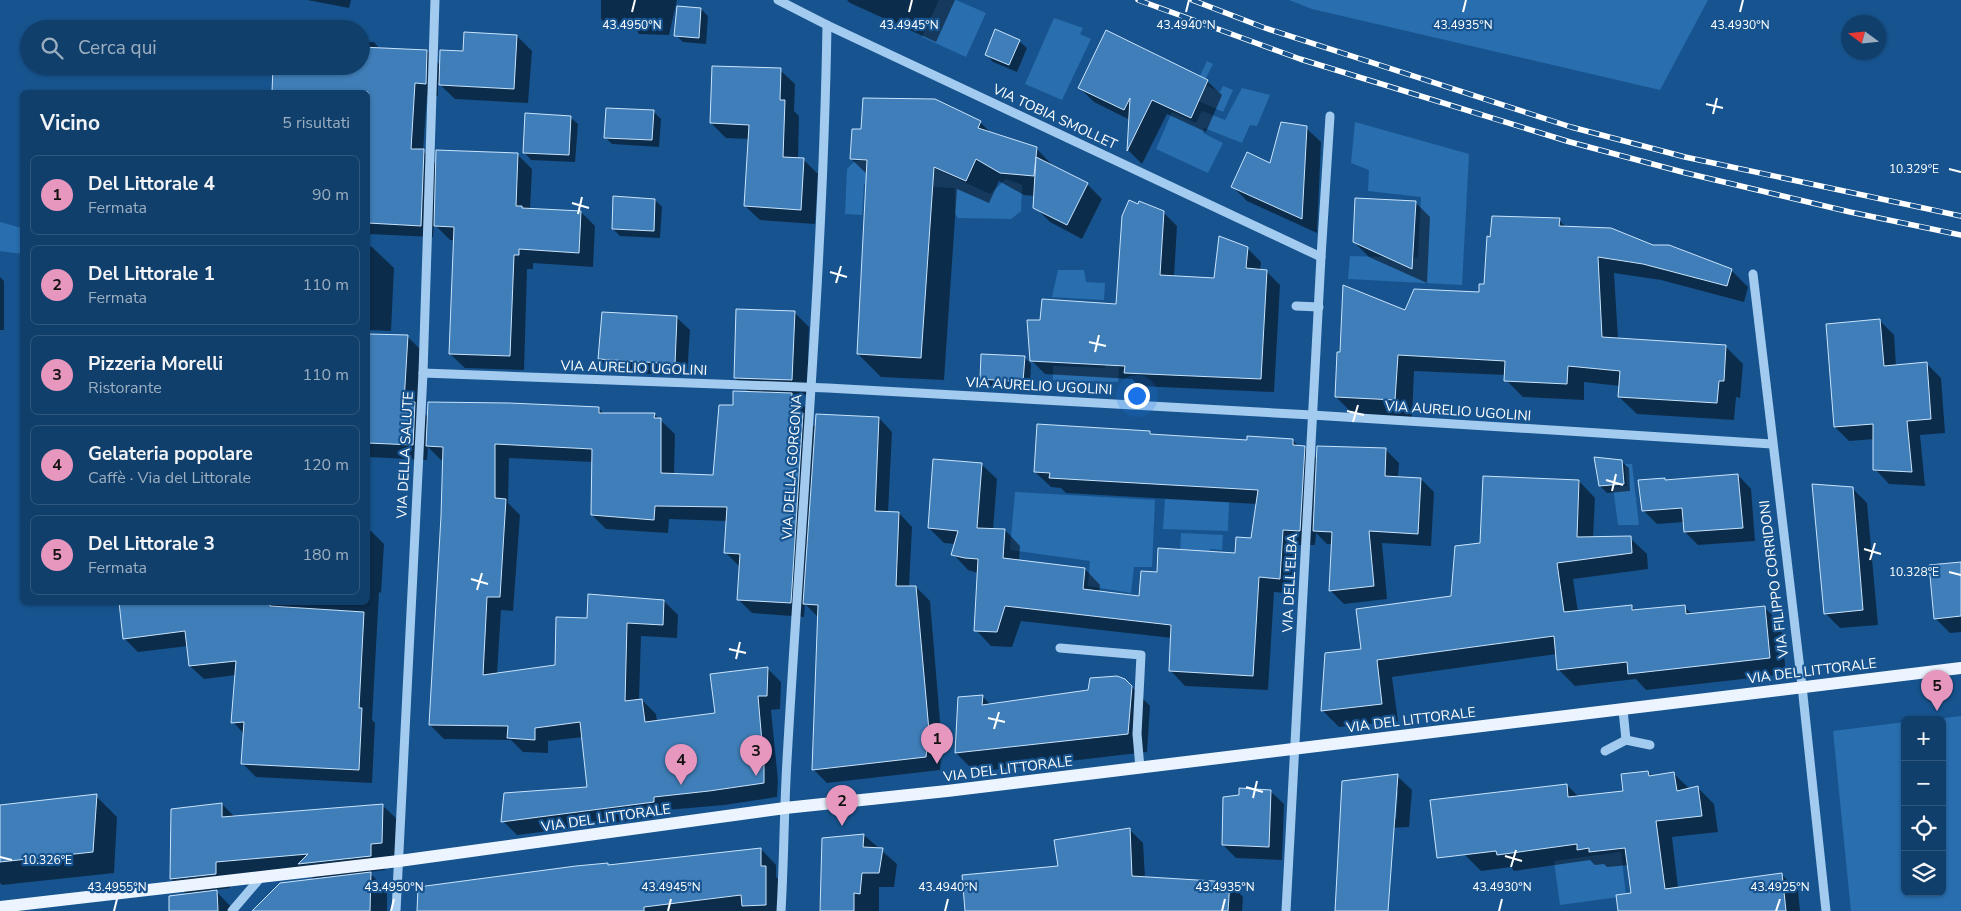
<!DOCTYPE html>
<html lang="it">
<head>
<meta charset="utf-8">
<style>
	body { margin:0; font-family:"Nunito Sans",sans-serif; background:#1a4671; color:#f1f3f6 }
	.controls { position:absolute; right:15px; bottom:15px; display:grid; overflow:hidden; border-radius:8px; box-shadow:0 1px 4px #0004 }
	.controls button { width:45px; height:45px; display:grid; place-items:center; padding:0; border:0; border-bottom:1px solid #30587e; background:#113f6b; color:#f1f3f6; font:25px sans-serif }
	.compass { position:absolute; left:1841px; top:15px; width:45px; height:45px; border-radius:50%; background:#113f6b; box-shadow:0 1px 4px #0004; rotate:285deg }
	.you { position:absolute; left:1136px; top:395px; width:18px; height:18px; margin:-12px; border:4px solid #fff; border-radius:50%; background:#1a73e8; box-shadow:0 0 0 8px #1a73e833 }
	.badge { display:grid; place-items:center; width:32px; height:32px; border-radius:50%; background:#e797bd; color:#111; font-size:16px; font-weight:700 }
	.pin { position:absolute; translate:-50% -41px; filter:drop-shadow(0 1px 2px #0008) }
	.pin::after { content:''; position:absolute; top:26px; width:18px; height:15px; background:inherit; clip-path:polygon(0 0,100% 0,50% 100%) }
	.list { margin:0; padding:0; list-style:none }
	h2 { display:flex; justify-content:space-between; align-items:center; height:65px; margin:0; padding:0 20px; font-size:21px }
	h2 small { font-size:16px; font-weight:400; color:#9cafc1 }
	.list li { display:grid; grid-template-columns:32px 1fr auto; gap:15px; align-items:center; box-sizing:border-box; height:80px; margin:0 10px 10px; padding:0 10px; border:1px solid #30587e; border-radius:8px }
	.list b { display:block; font-size:19px; white-space:nowrap }
	.list p { margin:0; font-size:16px; white-space:nowrap; color:#9cafc1 }
	.list em { font-size:16px; font-style:normal; color:#9cafc1 }
	.icon { flex:none; width:28px; height:28px; fill:none; stroke:currentColor; stroke-width:2; stroke-linecap:round; stroke-linejoin:round }
	.map { position:relative; flex:none; width:1961px; height:911px; overflow:hidden }
	.search { position:absolute; background:#113f6b; box-shadow:0 1px 4px #0004; left:20px; top:20px; width:350px; height:55px; display:flex; align-items:center; gap:12px; box-sizing:border-box; padding:0 18px; border-radius:28px; color:#9cafc1; font-size:19px }
	.panel { position:absolute; background:#113f6b; box-shadow:0 1px 4px #0004; left:20px; top:90px; width:350px; height:515px; border-radius:8px }
	.map>svg:first-child { display:block }
</style>
</head>
<body>
<div class="map">
<svg width="1961" height="911" viewBox="0 0 1961 911">
	<rect width="100%" height="100%" fill="#17548f"/>
	<g fill="#296eae">
		<path d="M939 0H956L986 13 966 57 922 37Z"/>
		<path d="M1289 0H1708L1660 90 1312 9Z"/>
		<path d="M1054 18 1083 28 1080 34 1091 39 1062 100 1025 84Z"/>
		<path d="M1207 61 1213 64 1203 84 1220 92 1223 86 1233 90 1223 112 1190 97Z"/>
		<path d="M1242 88 1270 95 1257 126 1250 125 1242 143 1204 128 1203 133 1223 143 1208 173 1156 149 1172 112 1196 123 1202 111 1225 120Z"/>
		<path d="M1355 122 1469 154 1462 285 1348 279 1350 256 1418 258 1421 197 1368 191 1369 170 1351 163Z"/>
		<path d="M855 161 923 163 990 194 1006 179 1022 185 1021 211 1011 219 958 218 955 214V188L864 184 862 215 845 214 847 169Z"/>
		<path d="M0 222 22 228V254L0 251Z"/>
		<path d="M1058 270H1084L1086 282 1105 283 1104 300 1052 297Z"/>
		<path d="M1106 326H1121L1118 382 1053 380V366L1105 368Z"/>
		<path d="M1625 464H1632L1639 525H1618L1613 487 1627 486Z"/>
		<path d="M1015 492 1155 500 1152 567H1134L1131 593 1088 586 1090 561 1010 550Z"/>
		<path d="M1165 499 1229 502 1228 531 1163 529Z"/>
		<path d="M1181 533 1223 535 1222 550 1210 549 1209 571 1180 554Z"/>
		<path d="M1961 716V911H1851L1833 731 1905 722V892H1942V720H1927Z"/>
		<path d="M1621 852 1626 896 1560 905 1554 861Z"/>
	</g>
	<g fill="#0007" fill-rule="evenodd">
		<path d="M307 0H351L349 8Z"/>
		<path d="M601 0H677L669 35 639 34 636 30H612L601 19Z"/>
		<path d="M847 0H955L936 42 850 3Z"/>
		<path d="M701 9 708 16 706 44 683 42 676 35Z"/>
		<path d="M517 36 532 51 528 103 455 99 438 83V96L427 95 423 151 437 165 517 154 532 169 530 210 581 212 595 226 593 267 533 263V269H527L524 370 465 368 450 354 454 240H450L434 224 433 237 368 234V92H279L281 66H361V42H374L380 49 427 51 440 65 464 52Z"/>
		<path d="M1019 41 1027 48 1017 72 993 62 986 54Z"/>
		<path d="M780 70 795 84 794 111 799 116 798 159H803L818 174 815 224 760 220 745 206 750 139 726 138 711 123Z"/>
		<path d="M1207 81 1222 95 1206 132 1167 114 1142 164 1129 151 1130 120 1094 102 1080 88Z"/>
		<path d="M653 111 661 119 659 147 612 144 605 137Z"/>
		<path d="M570 117 578 124 575 162 531 160 524 152Z"/>
		<path d="M980 122 992 134 1036 148 1055 168 1087 184 1102 199 1082 239 1050 222 1035 207V196L1024 195 999 181 989 203 957 189 944 380 881 377 858 354 868 175 851 159Z"/>
		<path d="M1306 128 1321 142 1317 233 1247 201 1233 187 1271 165Z"/>
		<path d="M655 200 662 207 660 238 620 236 613 229Z"/>
		<path d="M1415 202 1430 217 1427 283 1369 257 1354 242Z"/>
		<path d="M1163 212 1177 226 1174 277 1215 280 1247 248 1261 262 1260 271H1266L1280 285 1274 392 1139 386 1132 379 1045 374 1031 360 1042 321 1117 305Z"/>
		<path d="M1559 220 1567 228 1653 246 1731 270 1748 287 1744 302 1661 280 1614 273 1618 339 1726 347 1743 364 1740 398 1736 397 1734 420 1637 414 1619 397 1620 386 1584 382V400L1523 397 1506 380V375L1414 371 1412 417 1353 414 1336 397 1406 311 1480 293 1485 285Z"/>
		<path d="M368 246 372 247 394 268 391 331 368 330Z"/>
		<path d="M0 277 4 281V330H0Z"/>
		<path d="M794 312 809 327 807 395 791 394 806 408 805 417 816 428 879 418 892 432 888 513H899L912 527 909 587H916L930 601 942 745 940 770 827 783 814 770 818 617 805 604 804 617 752 613 738 599 740 567 725 552 727 521 669 519 668 533 606 529 592 515 593 462 509 458 508 503 520 515 513 611 501 610 497 674 556 666 588 619 664 601 678 615 677 638 641 636 639 700H642L656 714 657 722 716 714 767 668 781 682 780 709 771 710 778 781 777 797 724 805 667 810 668 816 517 835 503 821 588 788 583 737 548 741V753L523 752 511 740 444 739 430 725 444 460H441L428 447 427 460 368 457V335L407 336 422 351 419 408 428 417 599 408 604 414H654L675 434 674 475 714 477 734 407 750 393 735 378Z"/>
		<path d="M676 317 690 330 687 376 612 372 599 359Z"/>
		<path d="M1880 321 1894 335 1896 366 1927 364 1941 378 1945 433 1920 435 1925 486 1889 484 1875 469V439L1849 441 1835 427Z"/>
		<path d="M1024 357 1031 364 1030 388 989 386 981 379Z"/>
		<path d="M1150 432 1153 436 1248 441 1293 440 1299 447H1304L1318 460 1386 450 1399 463 1398 478 1421 479 1434 492 1431 546 1382 543 1387 599 1344 604 1331 591 1333 544H1327L1316 533 1315 545H1298L1295 594 1274 592 1268 690 1185 686 1170 670 1172 638 1021 621 1012 647 991 646 976 630 978 573 968 570 953 554 956 544 944 543 929 528 981 464 997 479 993 530H1005L1020 546 1019 561 1085 569 1100 585 1099 593 1140 597 1158 573 1236 555 1252 540 1257 504 1066 493 1061 488 1051 487 1035 472Z"/>
		<path d="M1621 461 1629 468 1630 491 1607 493 1600 486Z"/>
		<path d="M1738 475 1751 489 1755 541 1698 545 1685 532 1684 522 1657 524 1644 511 1666 481Z"/>
		<path d="M1579 481 1595 498 1593 538H1630L1647 554 1648 569 1573 579 1578 612 1631 606 1637 611 1684 607 1692 614 1764 607 1781 624 1786 674 1646 690 1636 679 1575 686 1558 669 1557 654 1392 677 1398 721 1339 727 1322 710 1362 650 1452 597 1482 544Z"/>
		<path d="M1852 488 1867 503 1878 625 1840 628 1825 613Z"/>
		<path d="M368 531H371L384 544 381 593 379 592 372 720 375 723 372 783 256 777 243 764 244 734 233 722 236 675 204 679 190 666 188 646 138 652 124 638 122 602H368Z"/>
		<path d="M1961 563V632L1950 633 1935 618Z"/>
		<path d="M1131 686 1150 706 1147 752 975 772 956 753 983 697 991 705Z"/>
		<path d="M1648 772 1652 776 1674 774 1690 789 1698 788 1714 804 1718 832 1672 837 1678 888 1781 874 1798 890 1800 911H1634L1629 865 1607 867 1604 864 1595 865 1590 860 1514 871 1511 867 1481 871 1464 854 1567 785 1579 797 1625 792Z"/>
		<path d="M1397 776 1412 790 1409 827 1388 828 1383 911H1336ZM1395 791H1398L1396 819H1393Z"/>
		<path d="M1270 791 1284 804 1282 860 1236 858 1223 845 1240 796Z"/>
		<path d="M96 796 117 817 114 873 2 885 0 883V806Z"/>
		<path d="M222 804 235 817 383 806 398 820 396 857 386 859 385 870 369 872 387 891V911H254L315 880 305 870 230 876V888L215 890 233 909 234 911H170L187 895 171 879Z"/>
		<path d="M1129 829 1143 843 1145 878 1230 883 1243 897 1242 911H966L1060 868Z"/>
		<path d="M864 835 897 864 894 887H879V911H819L820 903H821Z"/>
		<path d="M761 849 776 865V877L782 883 781 911H418L608 864 610 866Z"/>
	</g>
	<g fill="#3f7eb8" stroke="#cae4fb">
		<path d="M677 6 701 8 699 38 674 36Z"/>
		<path d="M995 29 1020 40 1009 65 985 55Z"/>
		<path d="M1106 30 1208 80 1191 118 1152 100 1127 151 1130 98 1124 110 1078 88Z"/>
		<path d="M464 32 517 35 514 89 439 85 440 50 463 51Z"/>
		<path d="M361 47 427 50 426 84 415 83 411 149H424L421 226 368 223V92H272L273 66H361Z"/>
		<path d="M712 66 781 68 780 100H785L783 157 804 158 801 210 744 206 749 125 710 123Z"/>
		<path d="M863 98 935 99 981 121 978 128 1037 147 1034 176 1000 173 976 159 966 181 934 167 921 358 857 354 867 160 850 159 852 129H861Z"/>
		<path d="M606 108 654 110 652 140 604 138Z"/>
		<path d="M525 113 571 116 569 155 523 153Z"/>
		<path d="M1281 122 1307 126 1302 219 1231 187 1247 152 1270 163Z"/>
		<path d="M436 150 518 153 516 206H522V208L581 211 579 253 519 249V255H514L510 356 449 354 454 227 434 226Z"/>
		<path d="M1036 157 1088 183 1067 225 1033 208Z"/>
		<path d="M613 196 655 199 654 231 612 229Z"/>
		<path d="M1355 198 1416 201 1412 269 1353 242Z"/>
		<path d="M1129 200 1138 204 1139 201 1164 211 1160 275 1214 278 1219 236 1248 247 1246 268 1267 270 1261 379 1124 373 1125 366 1030 361 1027 320H1040L1042 299 1116 304 1122 216Z"/>
		<path d="M1492 216 1560 218 1559 226 1611 228 1653 245H1669L1732 269 1727 286 1643 264 1598 257 1602 337 1726 345 1724 381H1719L1717 403 1618 397 1620 371 1568 366 1567 384 1504 381 1505 361 1398 355 1395 400 1335 397 1337 352H1340L1343 285 1405 310 1414 289 1479 292V284H1484L1487 236 1490 237Z"/>
		<path d="M736 309 795 311 792 380 734 378Z"/>
		<path d="M602 312 677 316 675 364 598 359Z"/>
		<path d="M1880 319 1884 366 1927 362 1931 419 1907 421 1912 472 1873 470V424L1834 427 1826 324Z"/>
		<path d="M368 334 408 335 404 402H415L413 445 368 443Z"/>
		<path d="M981 354 1025 356 1023 382 980 379Z"/>
		<path d="M733 391 792 393 791 413H803L791 603 737 600 740 554 724 553 727 507 655 506 654 520 591 515 592 449 495 444V498L506 499 500 597H487L483 675 555 665 556 617 587 618 588 594 664 600 663 625 627 623 625 701 642 699 645 722 715 713 710 674 768 667 767 696H758L764 766V783L709 791 654 797V802L501 822 504 793 587 787 580 722 535 728V740L507 738 508 726 429 725 441 516 443 447 426 446 428 402 509 403 599 407V413H655L654 418H661V473L713 475 719 405H733Z"/>
		<path d="M816 414 879 417 875 511 899 512 896 586H916L929 731 926 757 812 770 818 605 803 604Z"/>
		<path d="M1037 424 1150 431V434L1247 440V436L1293 439V445L1305 446 1300 531 1283 530 1280 579 1259 577 1253 676 1169 671 1171 625 1005 606 997 632 974 631 978 559 965 558 951 555 958 531 928 528 933 459 982 463 977 528 1005 529 1003 558 1085 568 1083 589 1139 596 1141 571 1157 572 1158 548 1235 553 1236 537 1251 538 1258 490 1049 478 1050 473 1034 472Z"/>
		<path d="M1317 446 1386 448 1385 476 1421 478 1418 534 1369 531 1374 586 1329 591 1332 532 1313 531Z"/>
		<path d="M1594 457 1622 460 1624 484 1599 486Z"/>
		<path d="M1738 474 1743 528 1684 532 1682 508 1642 511 1638 480 1665 478V480Z"/>
		<path d="M1483 476 1579 480 1577 537 1631 536 1632 553 1557 563 1564 612 1632 605V610L1685 605 1686 614 1765 606 1770 658 1628 674 1627 662 1557 670 1554 636 1377 660 1382 704 1321 711 1325 653 1361 649 1356 609 1451 596 1455 546 1480 543Z"/>
		<path d="M1812 484 1853 487 1863 610 1824 614Z"/>
		<path d="M1961 562V616L1934 619 1929 565Z"/>
		<path d="M119 602H270V606L364 612 359 708H362L359 770 241 764 244 722 231 723 236 661 189 666 185 631 123 639Z"/>
		<path d="M1117 676 1125 679 1132 686 1128 734 955 753 958 697 983 695 982 705 1088 690 1090 678Z"/>
		<path d="M1648 771 1649 776 1674 772 1677 791 1698 786 1702 816 1656 821 1665 889 1782 873 1786 911H1618L1616 895 1631 893 1625 848 1589 852V848L1577 850V844L1497 855 1496 851 1437 858 1430 800 1567 784 1568 797 1623 791 1621 774Z"/>
		<path d="M1398 774 1388 911H1335L1342 781Z"/>
		<path d="M1239 788 1271 790 1269 847 1222 845 1223 797 1239 795Z"/>
		<path d="M97 794 93 852 0 862V805Z"/>
		<path d="M222 803V817L383 804 382 843 371 844V856L298 864 308 854 216 862V874L170 879 171 809Z"/>
		<path d="M1130 828 1132 876 1230 882 1228 911H965L962 875 1058 866 1054 840Z"/>
		<path d="M864 834 863 847 883 848 879 873H862L860 894 854 893V911H820L822 838Z"/>
		<path d="M761 848V866H766V905L742 906 741 895 644 907V911H417L418 887 576 866 608 863V865Z"/>
		<path d="M371 872 370 911H252L280 883Z"/>
		<path d="M217 890 218 911H169V896Z"/>
	</g>
	<g fill="none" stroke-linecap="round" stroke-linejoin="round">
		<g stroke="#a3cbef" stroke-width="9">
			<path d="M778 0 827 25 1321 257"/>
			<path d="M1753 274 1802 686 1826 911"/>
			<path d="M1296 306 1319 307"/>
			<path d="M423 373 828 388 1312 415 1772 444"/>
			<path d="M1060 648 1141 655 1137 734 1140 768"/>
			<path d="M1626 740 1650 745"/>
			<path d="M1605 751 1626 740 1623 710"/>
			<path d="M232 911 261 877"/>
			<path d="M396 911 423 373 435 0"/>
			<path d="M781 911C784 861 784 810 787 760 801 515 823 270 827 25"/>
			<path d="M1286 911 1321 257 1330 116"/>
		</g>
		<path stroke="#ecf5ff" stroke-width="12" d="M0 907 399 861 785 808 947 791 1961 668"/>
		<defs>
			<g id="rail">
				<path d="M1138 0 1300 59 1570 142 1686 173 1850 212 1961 235"/>
				<path d="M1192 0 1265 28 1571 127 1685 157 1961 216"/>
			</g>
		</defs>
		<use href="#rail" stroke="#fff" stroke-width="5.5"/>
		<use href="#rail" stroke="#17548f" stroke-width="4" stroke-dasharray="11" stroke-linecap="butt"/>
	</g>
	<path fill="none" stroke="#fff" stroke-width="2" d="M632 12 635 0M909 12 912 0M1186 12 1189 0M1463 12 1466 0M1740 12 1743 0M1706 104 1723 108M1713 114 1717 98M1949 169 1961 172M572 203 589 208M578 214 582 197M830 272 847 277M836 283 841 266M1089 342 1106 346M1095 352 1099 335M1347 411 1364 415M1353 422 1358 405M1606 480 1623 485M1612 491 1616 474M1864 549 1881 554M1870 560 1875 543M1949 572 1961 575M471 579 488 584M477 590 482 573M729 649 746 653M736 659 740 642M988 718 1005 722M994 729 999 712M1246 787 1263 792M1253 798 1257 781M1505 856 1522 861M0 857 12 860M1511 867 1516 850M114 911 117 899M391 911 394 899M668 911 671 899M945 911 948 899M1222 911 1225 899M1499 911 1502 899M1776 911 1780 899"/>
	<g text-anchor="middle" dominant-baseline="central" stroke-width="4.5" stroke-linejoin="round" paint-order="stroke">
		<g font-size="14" fill="#fff" stroke="#17548f">
			<text transform="translate(1055 117) rotate(25)">VIA TOBIA SMOLLET</text>
			<text transform="translate(634 368) rotate(2)">VIA AURELIO UGOLINI</text>
			<text transform="translate(1039 386) rotate(3)">VIA AURELIO UGOLINI</text>
			<text transform="translate(1458 411) rotate(4)">VIA AURELIO UGOLINI</text>
			<text transform="translate(405 455) rotate(-87)">VIA DELLA SALUTE</text>
			<text transform="translate(792 467) rotate(-86)">VIA DELLA GORGONA</text>
			<text transform="translate(1774 579) rotate(-97)">VIA FILIPPO CORRIDONI</text>
			<text transform="translate(1290 583) rotate(-87)">VIA DELL'ELBA</text>
			<text transform="translate(1812 671) rotate(-7)">VIA DEL LITTORALE</text>
			<text transform="translate(1411 720) rotate(-7)">VIA DEL LITTORALE</text>
			<text transform="translate(1008 769) rotate(-7)">VIA DEL LITTORALE</text>
			<text transform="translate(606 818) rotate(-8)">VIA DEL LITTORALE</text>
		</g>
	</g>
	<g font-size="12" text-anchor="middle" fill="#fff" stroke="#17548f" stroke-width="4.5" stroke-linejoin="round" paint-order="stroke">
		<text x="632" y="29">43.4950°N</text>
		<text x="909" y="29">43.4945°N</text>
		<text x="1186" y="29">43.4940°N</text>
		<text x="1463" y="29">43.4935°N</text>
		<text x="1740" y="29">43.4930°N</text>
		<text x="1914" y="173">10.329°E</text>
		<text x="1914" y="576">10.328°E</text>
		<text x="47" y="864">10.326°E</text>
		<text x="117" y="891">43.4955°N</text>
		<text x="394" y="891">43.4950°N</text>
		<text x="671" y="891">43.4945°N</text>
		<text x="948" y="891">43.4940°N</text>
		<text x="1225" y="891">43.4935°N</text>
		<text x="1502" y="891">43.4930°N</text>
		<text x="1780" y="891">43.4925°N</text>
	</g>
</svg>
<div class="controls">
<button>+</button>
<button>−</button>
<button><svg class="icon" aria-label="locate" viewBox="0 0 24 24"><circle cx="12" cy="12" r="6"/><path d="M12 2v4M12 18v4M2 12h4M18 12h4"/></svg></button>
<button><svg class="icon" aria-label="layers" viewBox="0 0 24 24"><path d="M12 4l9 5-9 5-9-5zM3 14l9 5 9-5"/></svg></button>
</div>
<svg class="compass" viewBox="-18 -18 36 36"><path d="M0-13l5 13h-10z" fill="#e53935"/><path d="M0 13l5-13h-10z" fill="#9cafc1"/></svg>
<div class="you"></div>
<div class="pin badge" style="left:937px;top:764px">1</div>
<div class="pin badge" style="left:842px;top:826px">2</div>
<div class="pin badge" style="left:756px;top:776px">3</div>
<div class="pin badge" style="left:681px;top:785px">4</div>
<div class="pin badge" style="left:1937px;top:711px">5</div>
<div class="search"><svg class="icon" aria-label="search" viewBox="0 0 24 24"><circle cx="10" cy="10" r="6"/><path d="M15 15l6 6"/></svg>Cerca qui</div>
<section class="panel">
<h2>Vicino<small>5 risultati</small></h2>
<ul class="list">
<li><span class="badge">1</span><div><b>Del Littorale 4</b><p>Fermata</p></div><em>90 m</em></li>
<li><span class="badge">2</span><div><b>Del Littorale 1</b><p>Fermata</p></div><em>110 m</em></li>
<li><span class="badge">3</span><div><b>Pizzeria Morelli</b><p>Ristorante</p></div><em>110 m</em></li>
<li><span class="badge">4</span><div><b>Gelateria popolare</b><p>Caffè · Via del Littorale</p></div><em>120 m</em></li>
<li><span class="badge">5</span><div><b>Del Littorale 3</b><p>Fermata</p></div><em>180 m</em></li>
</ul>
</section>
</div>
</body>
</html>
